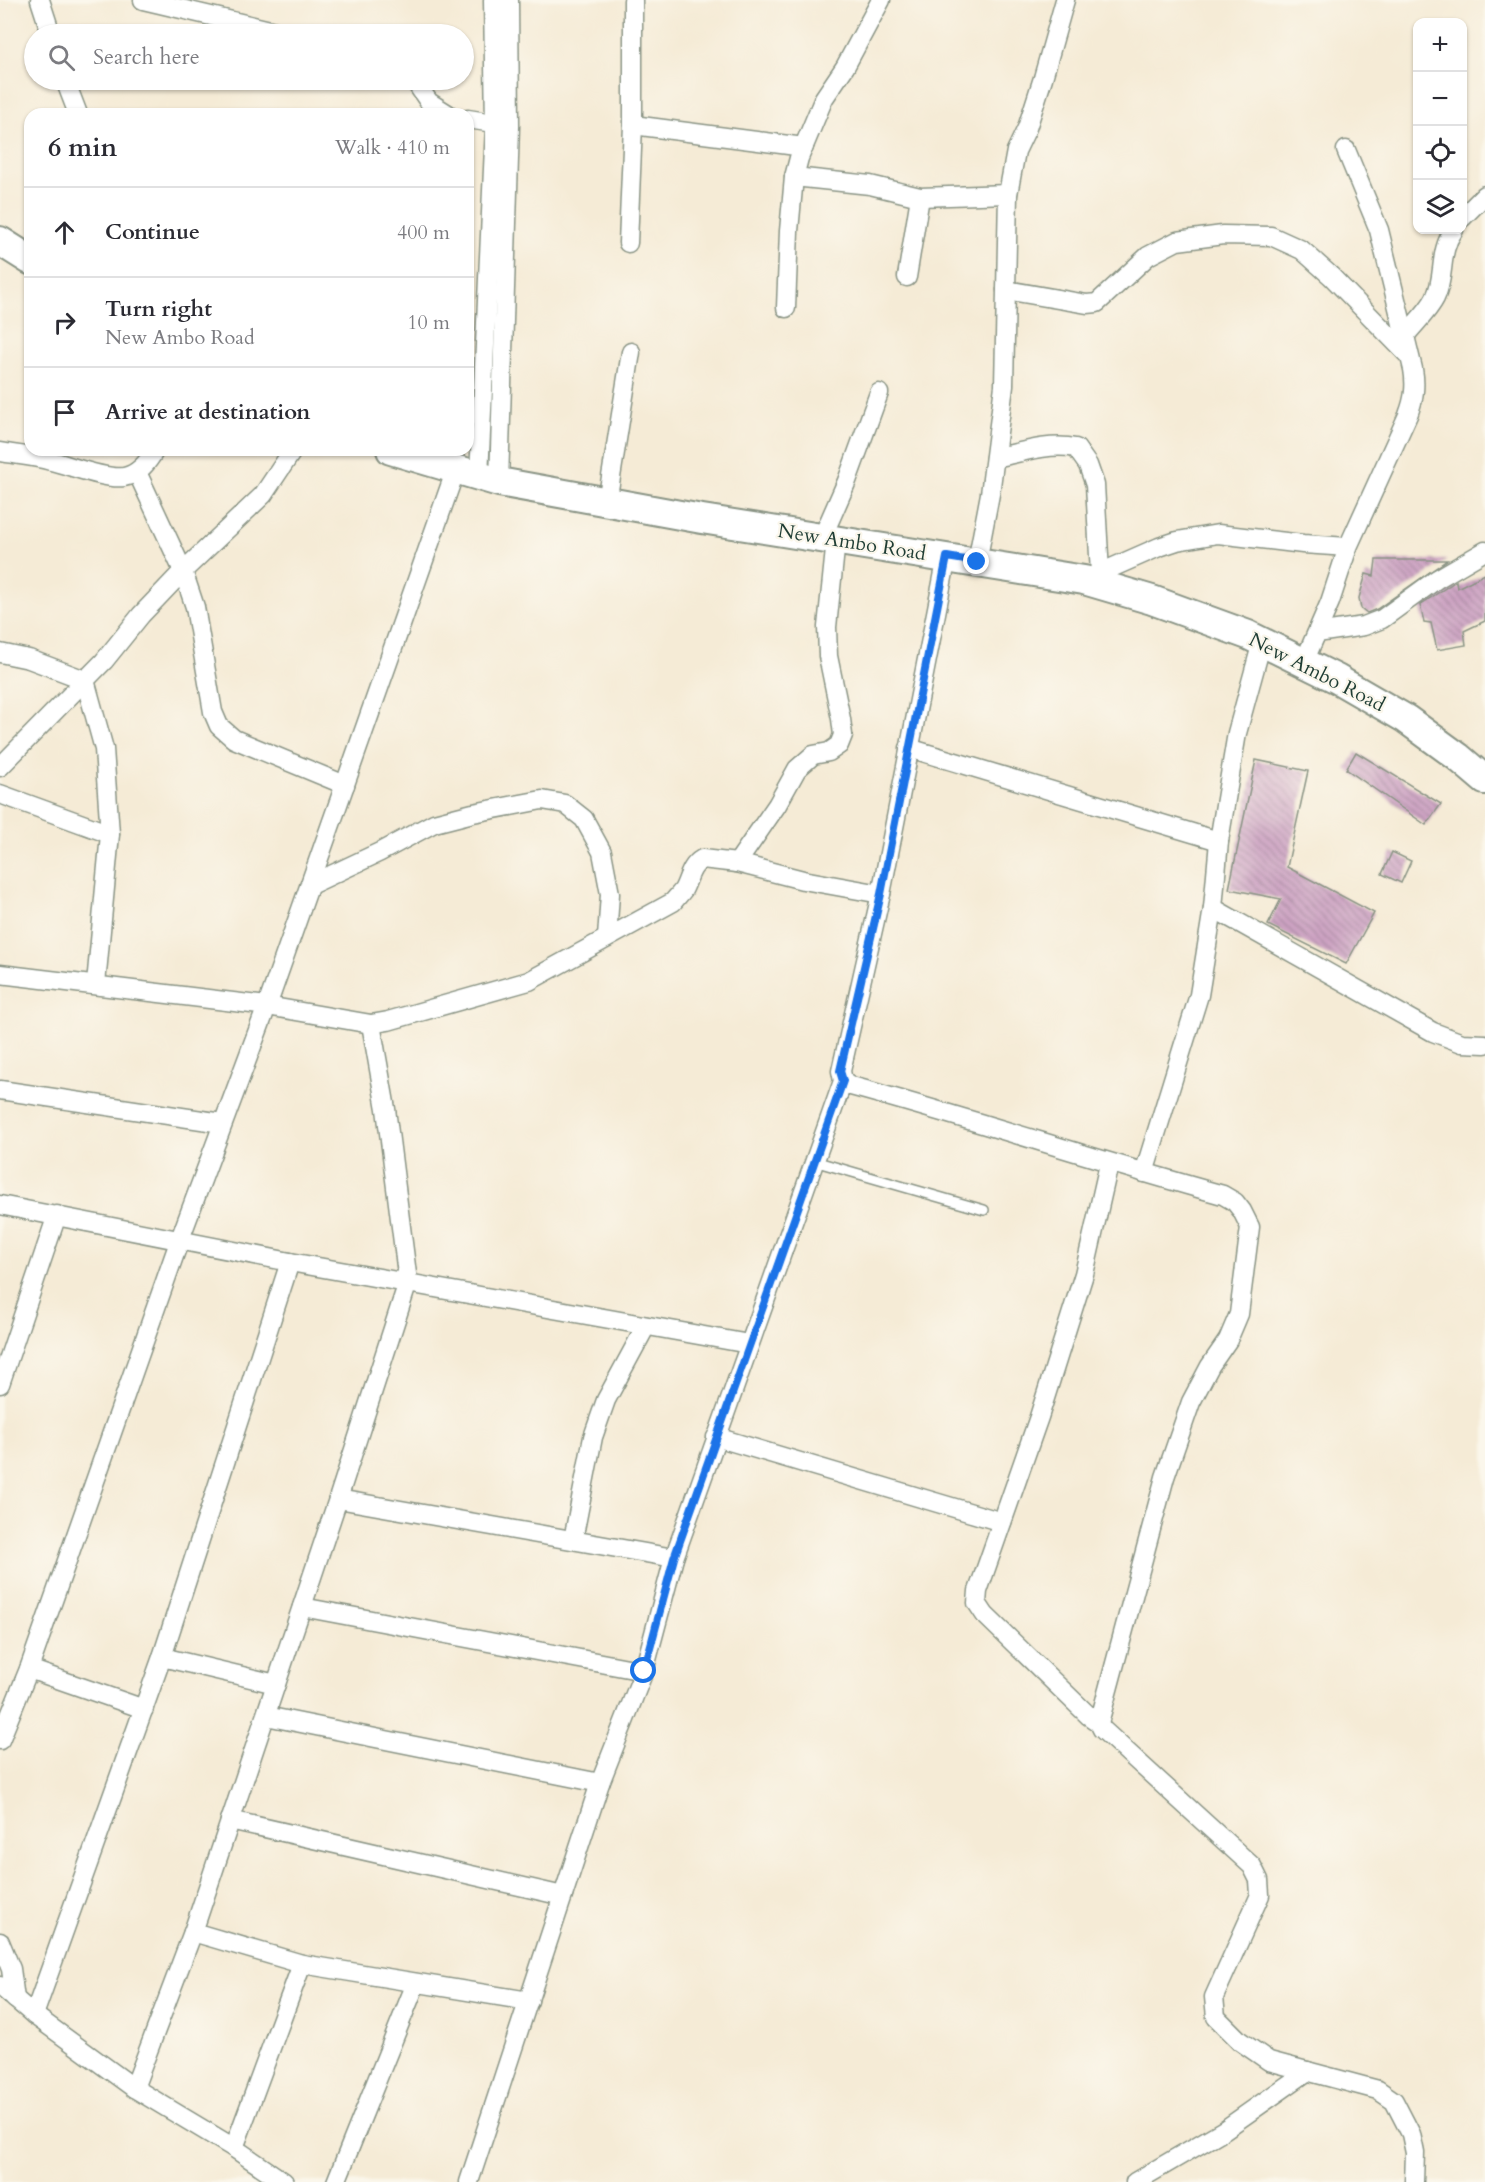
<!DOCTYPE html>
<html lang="en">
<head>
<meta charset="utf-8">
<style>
	body { margin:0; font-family:Cardo,serif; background:#f7f7f7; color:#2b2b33 }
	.controls { position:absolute; right:18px; top:18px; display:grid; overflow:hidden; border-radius:12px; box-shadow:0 2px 4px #0004 }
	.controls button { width:54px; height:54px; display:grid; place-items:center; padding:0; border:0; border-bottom:2px solid #e1e1e2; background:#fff; color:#2b2b33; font:30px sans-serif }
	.stop { position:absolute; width:18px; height:18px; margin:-14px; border:4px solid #1a73e8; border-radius:50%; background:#fff }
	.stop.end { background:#1a73e8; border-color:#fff; box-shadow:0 2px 6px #0008 }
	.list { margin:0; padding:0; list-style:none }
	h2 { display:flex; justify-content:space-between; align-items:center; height:78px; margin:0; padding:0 24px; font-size:26px }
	h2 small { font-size:20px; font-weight:400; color:#7c7c81 }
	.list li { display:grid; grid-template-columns:39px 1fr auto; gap:18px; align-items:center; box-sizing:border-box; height:90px; padding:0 24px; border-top:2px solid #e1e1e2 }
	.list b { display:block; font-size:22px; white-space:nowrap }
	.list p { margin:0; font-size:20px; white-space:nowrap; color:#7c7c81 }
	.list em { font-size:20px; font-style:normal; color:#7c7c81 }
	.icon { flex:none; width:33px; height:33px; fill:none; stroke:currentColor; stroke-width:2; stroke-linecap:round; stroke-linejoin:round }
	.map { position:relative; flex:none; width:1485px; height:2182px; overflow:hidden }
	.search { position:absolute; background:#fff; box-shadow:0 2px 4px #0004; left:24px; top:24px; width:450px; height:66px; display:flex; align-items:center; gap:15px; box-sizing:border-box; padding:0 21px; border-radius:33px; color:#7c7c81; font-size:22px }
	.panel { position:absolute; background:#fff; box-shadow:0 2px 4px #0004; left:24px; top:108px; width:450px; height:348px; border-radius:18px }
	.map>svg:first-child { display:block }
</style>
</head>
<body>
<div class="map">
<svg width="1485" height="2182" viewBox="0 0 1485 2182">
	<defs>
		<pattern id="building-back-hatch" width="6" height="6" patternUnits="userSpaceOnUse" patternTransform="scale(1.5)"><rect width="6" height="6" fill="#cda3c3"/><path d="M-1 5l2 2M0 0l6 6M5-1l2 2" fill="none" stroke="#a6869f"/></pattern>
	</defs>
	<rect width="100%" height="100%" fill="#fbf7ec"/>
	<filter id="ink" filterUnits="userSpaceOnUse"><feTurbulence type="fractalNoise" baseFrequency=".0167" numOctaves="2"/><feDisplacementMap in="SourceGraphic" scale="12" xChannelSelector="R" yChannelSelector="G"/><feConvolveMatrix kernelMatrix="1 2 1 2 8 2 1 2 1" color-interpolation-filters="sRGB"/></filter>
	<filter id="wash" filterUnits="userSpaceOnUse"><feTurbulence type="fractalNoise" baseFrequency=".008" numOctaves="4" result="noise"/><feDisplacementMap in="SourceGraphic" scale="24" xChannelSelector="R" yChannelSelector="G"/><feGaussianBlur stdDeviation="1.35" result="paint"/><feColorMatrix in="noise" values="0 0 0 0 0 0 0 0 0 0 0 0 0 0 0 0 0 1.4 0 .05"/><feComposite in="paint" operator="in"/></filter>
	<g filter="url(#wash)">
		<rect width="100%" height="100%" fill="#f5ebd6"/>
		<g id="blocks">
			<g fill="url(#building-back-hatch)">
				<path d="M1376 560H1447L1377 609 1367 613 1361 608 1359 598 1366 574 1374 576Z"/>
				<path d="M1485 574V621L1464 631 1466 645 1437 650 1431 623 1424 622 1420 605 1456 581 1457 588Z"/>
				<path d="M1356 752 1441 804 1426 825 1346 769Z"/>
				<path d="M1256 760 1308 771 1287 867 1374 913 1346 964 1268 925 1281 899 1229 889Z"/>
				<path d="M1392 852 1411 861 1401 883 1382 874Z"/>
			</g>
		</g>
	</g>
	<g filter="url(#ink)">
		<use href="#blocks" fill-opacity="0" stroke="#8a9485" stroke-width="1.5"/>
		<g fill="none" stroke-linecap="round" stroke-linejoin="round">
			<defs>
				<path id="lane" d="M814 1161 984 1210"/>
				<g id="street">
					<path d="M40 0 51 34"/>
					<path d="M143 0 287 34"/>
					<path d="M65 80 78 114"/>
					<path d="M414 80 429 102 448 114"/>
					<path d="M468 119 506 125"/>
					<path d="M633 125 804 147"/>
					<path d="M794 177 870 185 920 197 1008 194"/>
					<path d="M1462 218 1485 195"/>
					<path d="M628 243 633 125V0"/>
					<path d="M907 277 920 197"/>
					<path d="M1006 290 1087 304 1097 303 1148 256 1177 241 1223 235 1271 236 1302 250 1331 276 1408 355"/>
					<path d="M786 308 789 231 794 177 799 158 824 98 845 67 881 0"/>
					<path d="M1405 336C1414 324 1428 312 1435 298 1446 276 1438 252 1454 230"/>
					<path d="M0 452C17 455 34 456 51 461 69 465 106 480 124 477 139 474 148 462 155 450"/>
					<path d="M995 458C1022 452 1048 443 1076 448L1088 465 1095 485 1100 573"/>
					<path d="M137 472 183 571 195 607 213 712 219 726 234 739 345 785"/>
					<path d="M479 476 495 125 493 0"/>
					<path d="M499 482 510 126 509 0"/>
					<path d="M607 502 631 352"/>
					<path d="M822 538 847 481 879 393"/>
					<path d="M977 562 990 494 1004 386 1008 194 1016 151 1027 128 1043 78 1065 0"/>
					<path d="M1084 580 1159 547 1177 541 1218 534 1303 544 1348 547"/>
					<path d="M1317 633 1364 626 1382 619 1437 579 1485 551"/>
					<path d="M0 653 29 659 85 680 104 749 110 834"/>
					<path d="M1304 662 1330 602 1348 547 1408 415C1414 399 1416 386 1413 369L1379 230 1346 150"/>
					<path d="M909 748 1219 841"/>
					<path d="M0 767 104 661 141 615 183 571 263 495 293 450"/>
					<path d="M0 794 110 834 96 984"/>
					<path d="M737 863 777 805 797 769 813 755 829 752 839 745 843 735 841 719 828 656 827 627 836 540"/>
					<path d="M310 885 380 852 434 823 473 813 542 800 565 804 584 819 602 852 610 894 607 938"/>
					<path d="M1213 908 1433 1032 1462 1043 1485 1044"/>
					<path d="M0 974 267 1006 371 1024 388 1021 529 981 673 902C676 898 680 894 683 890 689 879 690 866 702 859L737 863 803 880 881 894"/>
					<path d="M843 1081 851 1086C976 1120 1099 1161 1223 1195L1235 1202 1242 1211 1250 1227 1239 1314 1228 1340 1210 1366 1191 1402 1165 1477 1099 1723"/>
					<path d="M0 1090 222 1123"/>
					<path d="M1109 1164 1084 1274 1039 1417 978 1591 977 1603 985 1615 1089 1716 1099 1723 1102 1729 1252 1866 1259 1880 1260 1895 1214 1997 1216 2017 1240 2041 1269 2061 1378 2090 1394 2101 1411 2134 1415 2153 1414 2182"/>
					<path d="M1144 1173 1199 995 1213 908 1219 841 1237 733 1262 642"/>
					<path d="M0 1205 290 1262 749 1344"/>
					<path d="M0 1384 57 1215"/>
					<path d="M716 1437 1002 1522"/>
					<path d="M338 1499 674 1558"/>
					<path d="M573 1540 593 1437 606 1400 646 1326"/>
					<path d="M302 1607 644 1671"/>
					<path d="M162 1657 276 1684"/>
					<path d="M29 1669 144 1709"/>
					<path d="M266 1716 600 1783"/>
					<path d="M0 1740 29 1669 180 1239 267 1006 456 469"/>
					<path d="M230 1820 563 1896"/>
					<path d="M193 1932 302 1964 529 2001"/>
					<path d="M0 1942 11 1969 15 1999"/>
					<path d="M0 1986 34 2015 134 2088 234 2148 284 2182"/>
					<path d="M34 2015 162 1657 290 1262"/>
					<path d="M134 2088 193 1932 338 1499 408 1282 386 1109 371 1024"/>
					<path d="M234 2148 302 1964"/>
					<path d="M336 2182 416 1983"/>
					<path d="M469 2182 600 1783 644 1671 674 1558 843 1081 841 1071 881 894 947 557"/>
					<path d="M1135 2182 1224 2130 1308 2071"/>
				</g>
				<g id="primary">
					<path d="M0 241 30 260"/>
					<path d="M391 450 499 482 702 519 1084 580 1152 600 1248 635 1337 679 1406 719 1458 757 1485 780"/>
				</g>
			</defs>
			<use href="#lane" stroke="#8a9485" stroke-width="12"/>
			<use href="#street" stroke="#8a9485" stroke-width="21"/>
			<use href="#primary" stroke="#8a9485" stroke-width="32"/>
			<use href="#lane" stroke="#fff" stroke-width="9"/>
			<use href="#street" stroke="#fff" stroke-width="18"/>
			<use href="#primary" stroke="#fff" stroke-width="28"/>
		</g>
	</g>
	<g fill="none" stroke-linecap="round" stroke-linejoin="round" filter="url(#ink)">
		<path stroke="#1a73e8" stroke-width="8" d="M644 1671 674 1558 843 1081 840 1071 881 894 947 557 977 562"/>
	</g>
	<g text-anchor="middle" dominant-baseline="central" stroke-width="4.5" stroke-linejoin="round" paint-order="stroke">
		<g font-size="20" fill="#1f3d34" stroke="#fbf7ec">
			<text transform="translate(852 542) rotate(9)">New Ambo Road</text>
			<text transform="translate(1317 672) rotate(27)">New Ambo Road</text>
		</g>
	</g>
</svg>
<div class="controls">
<button>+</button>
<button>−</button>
<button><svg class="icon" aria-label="locate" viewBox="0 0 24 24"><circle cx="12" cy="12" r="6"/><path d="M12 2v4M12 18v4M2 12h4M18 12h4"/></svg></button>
<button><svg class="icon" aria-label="layers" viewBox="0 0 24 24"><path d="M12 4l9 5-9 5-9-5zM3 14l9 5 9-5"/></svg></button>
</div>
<div class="stop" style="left:644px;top:1671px"></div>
<div class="stop end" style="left:977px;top:562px"></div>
<div class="search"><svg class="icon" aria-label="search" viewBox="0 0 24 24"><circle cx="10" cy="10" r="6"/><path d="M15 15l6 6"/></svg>Search here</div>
<section class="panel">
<h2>6 min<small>Walk · 410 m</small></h2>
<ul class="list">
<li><svg class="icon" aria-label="ahead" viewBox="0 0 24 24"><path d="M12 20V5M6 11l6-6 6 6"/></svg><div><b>Continue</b></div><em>400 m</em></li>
<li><svg class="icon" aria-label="right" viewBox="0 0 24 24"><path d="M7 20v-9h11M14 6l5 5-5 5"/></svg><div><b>Turn right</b><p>New Ambo Road</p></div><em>10 m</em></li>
<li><svg class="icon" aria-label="arrive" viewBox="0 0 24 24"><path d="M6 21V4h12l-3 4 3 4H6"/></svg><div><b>Arrive at destination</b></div></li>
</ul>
</section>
</div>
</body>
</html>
